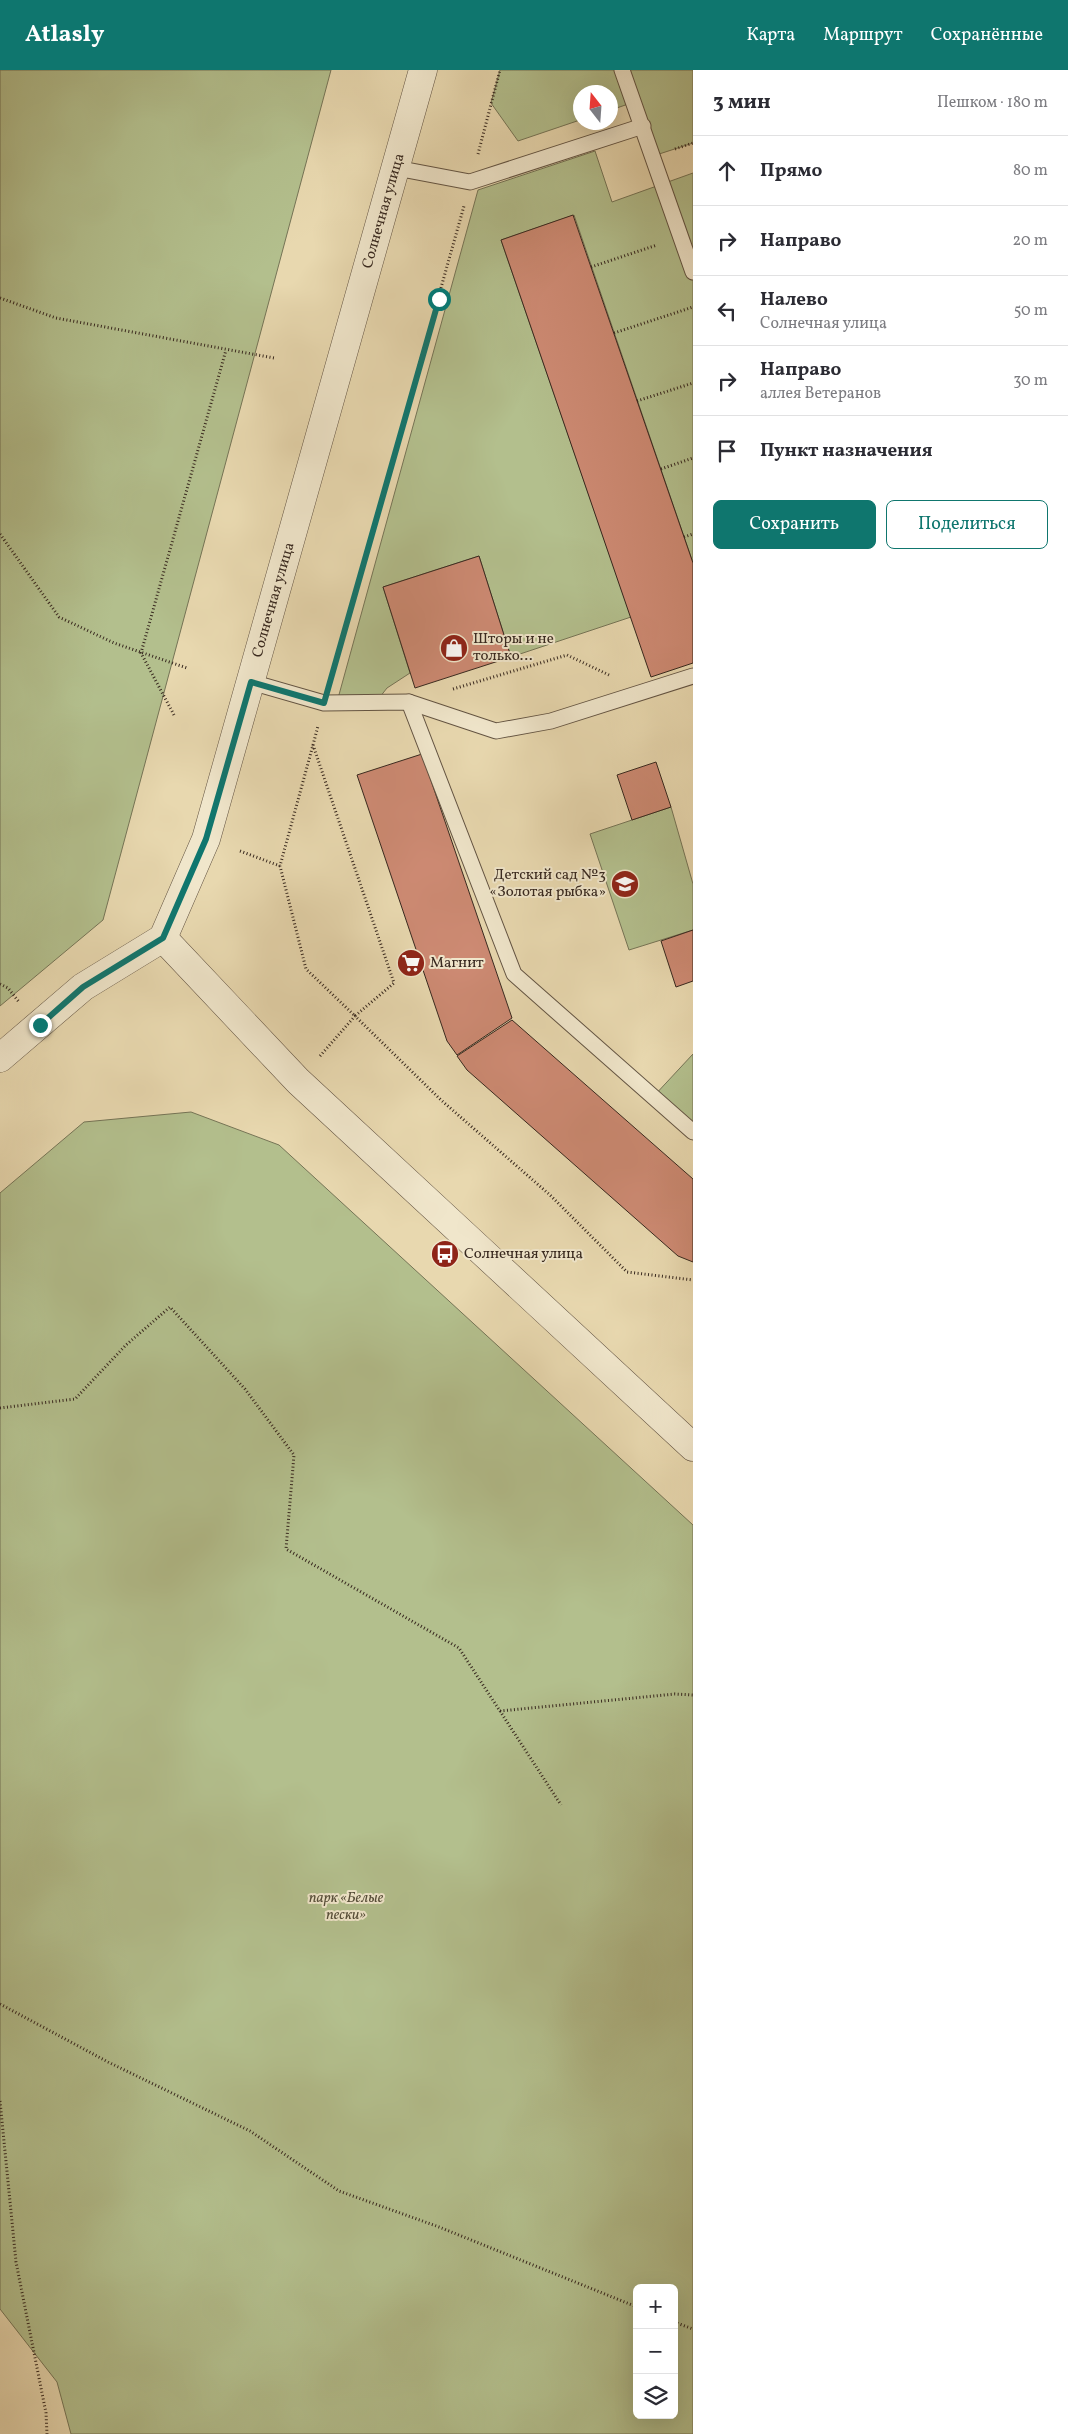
<!DOCTYPE html>
<html lang="ru">
<head>
<meta charset="utf-8">
<style>
	body { margin:0; font-family:Vollkorn,serif; background:#f7f7f7; color:#2b2b33 }
	.controls { position:absolute; right:15px; bottom:15px; display:grid; overflow:hidden; border-radius:8px; box-shadow:0 5px 20px #0002 }
	.controls button { width:45px; height:45px; display:grid; place-items:center; padding:0; border:0; border-bottom:1px solid #e1e1e2; background:#fff; color:#2b2b33; font:25px sans-serif }
	.compass { position:absolute; left:573px; top:15px; width:45px; height:45px; border-radius:50%; background:#fff; box-shadow:0 5px 20px #0002; rotate:343deg }
	.stop { position:absolute; width:15px; height:15px; margin:-11px; border:4px solid #0f766e; border-radius:50%; background:#fff }
	.stop.end { background:#0f766e; border-color:#fff; box-shadow:0 1px 5px #0008 }
	.list { margin:0; padding:0; list-style:none }
	h2 { display:flex; justify-content:space-between; align-items:center; height:65px; margin:0; padding:0 20px; font-size:21px }
	h2 small { font-size:16px; font-weight:400; color:#7c7c81 }
	.list li { display:grid; grid-template-columns:32px 1fr auto; gap:15px; align-items:center; box-sizing:border-box; height:70px; padding:0 20px; border-top:1px solid #e1e1e2 }
	.list b { display:block; font-size:19px; white-space:nowrap }
	.list p { margin:0; font-size:16px; white-space:nowrap; color:#7c7c81 }
	.list em { font-size:16px; font-style:normal; color:#7c7c81 }
	.actions { display:flex; gap:10px; padding:15px 20px }
	.actions a { flex:1; padding:11px 0; border:1px solid #0f766e; border-radius:8px; text-align:center; font-size:18px; color:#0f766e }
	.actions .main { background:#0f766e; color:#fff }
	.icon { flex:none; width:28px; height:28px; fill:none; stroke:currentColor; stroke-width:2; stroke-linecap:round; stroke-linejoin:round }
	.map { position:relative; flex:none; width:693px; height:2364px; overflow:hidden }
	header { display:flex; align-items:center; gap:30px; box-sizing:border-box; height:70px; padding:0 25px; background:#0f766e; color:#fff }
	header strong { font-size:24px }
	nav { display:flex; gap:28px; margin-inline-start:auto; font-size:18px }
	main { display:flex }
	aside { flex:1; background:#fff }
	.map>svg:first-child { display:block }
</style>
</head>
<body>
<header>
<strong>Atlasly</strong>
<nav><a>Карта</a><a>Маршрут</a><a>Сохранённые</a></nav>
</header>
<main>
<div class="map">
<svg width="693" height="2364" viewBox="0 0 693 2364">
	<rect width="100%" height="100%" fill="#e8d8af"/>
	<filter id="stains"><feTurbulence type="fractalNoise" baseFrequency=".004" numOctaves="4"/><feColorMatrix values="0 0 0 0 .2 0 0 0 0 .09 0 0 0 0 .02 0 0 0 .5 -.17"/></filter>
	<radialGradient id="worn" r=".72"><stop offset=".6" stop-color="#630" stop-opacity="0"/><stop offset="1" stop-color="#630" stop-opacity=".3"/></radialGradient>
	<g fill="#b3bf8d" stroke="#757456" fill-rule="evenodd">
		<path d="M0 0H331L103 850 0 936Z"/>
		<path d="M500 0H693V73L653 86 634 32 611 40 610 22H580V50L518 71 491 33Z"/>
		<path d="M595 81 612 132 693 103V493L574 145 501 170 631 547 511 587 479 486 383 517 410 603 387 618 376 632H337L478 120Z"/>
		<path d="M671 737 693 814V860L629 880 590 764Z"/>
		<path d="M693 984V1062L653 1027Z"/>
		<path d="M191 1042 279 1075 693 1455V2364H71L57 2312 0 2239V1123L84 1052ZM637 2218H674V2345H637Z"/>
	</g>
	<g fill="#cd8a73" stroke="#37281f">
		<path d="M573 145 693 493V593L651 607 501 170Z"/>
		<path d="M479 486 511 587 415 618 383 517Z"/>
		<path d="M422 684 512 948 457 985 447 971 357 705Z"/>
		<path d="M656 692 671 737 632 750 617 705Z"/>
		<path d="M693 860V911L676 917 661 871Z"/>
		<path d="M512 950 693 1109V1192L678 1186 467 1000 457 986Z"/>
	</g>
	<g fill="none" stroke-linecap="round" stroke-linejoin="round">
		<defs>
			<g id="service">
				<path d="M622 0 693 202"/>
				<path d="M396 98 470 112 643 56"/>
				<path d="M251 612 324 633 409 632 496 661 551 651 693 606"/>
				<path d="M409 632 514 904 693 1062"/>
			</g>
			<g id="tertiary">
				<path d="M163 868 206 769 423 0"/>
				<path d="M163 868 298 1011 693 1377"/>
				<path d="M0 988 83 917 163 868"/>
			</g>
		</defs>
		<use href="#service" stroke="#635443" stroke-width="17"/>
		<use href="#tertiary" stroke="#635443" stroke-width="29"/>
		<g stroke="#37281f" stroke-width="3" stroke-dasharray="1 2.5" stroke-linecap="butt">
			<path d="M675 79 693 73"/>
			<path d="M478 84 500 0"/>
			<path d="M591 197 657 175"/>
			<path d="M0 228 56 248 274 288"/>
			<path d="M614 263 693 237"/>
			<path d="M637 331 693 313"/>
			<path d="M661 399 693 388"/>
			<path d="M0 464 59 547 114 573 187 598"/>
			<path d="M684 467 693 464"/>
			<path d="M331 609 464 136"/>
			<path d="M453 619 567 585 609 605"/>
			<path d="M174 645 141 583 226 280"/>
			<path d="M313 675 394 913 355 946 306 899 280 796 313 675 318 656"/>
			<path d="M240 781 280 796"/>
			<path d="M0 914 8 918 19 932"/>
			<path d="M320 986 355 946 441 1030 550 1125 627 1202 693 1210"/>
			<path d="M0 1338 75 1329 126 1275 170 1237 245 1319 294 1385 286 1479 459 1578 561 1735"/>
			<path d="M500 1641 675 1624 693 1625"/>
			<path d="M0 1934 108 1992 250 2061 339 2121 439 2157 637 2237"/>
			<path d="M0 2031 16 2192 46 2343 47 2364"/>
			<path d="M674 2252 693 2259"/>
		</g>
		<use href="#service" stroke="#f0e6cb" stroke-width="15"/>
		<use href="#tertiary" stroke="#f0e6cb" stroke-width="28"/>
	</g>
	<g fill="none" stroke-linecap="round" stroke-linejoin="round">
		<path stroke="#0f766e" stroke-width="6" d="M40 955 83 917 163 868 206 769 251 612 324 633 439 229"/>
	</g>
	<defs>
		<symbol id="shop-disc" viewBox="-11 -11 22 22"><circle r="9.5" fill="#8f2418" stroke="#f0e6cb"/><path d="M-5-2.5h2.3a2.7 3.5 0 0 1 5.4 0H5L5.5 6h-11ZM-1.5-2.5h3a1.5 2.3 0 0 0-3 0Z" fill="#fff"/></symbol>
		<symbol id="school-disc" viewBox="-11 -11 22 22"><circle r="9.5" fill="#8f2418" stroke="#f0e6cb"/><path d="M0-5L7-2L0 1L-7-2ZM-4 1L0 2.5L4 1V4Q0 6-4 4Z" fill="#fff"/></symbol>
		<symbol id="supermarket-disc" viewBox="-11 -11 22 22"><circle r="9.5" fill="#8f2418" stroke="#f0e6cb"/><path d="M-6-5.5h2.5l.6 2H6L4.5 2H-2.5L-4.4-4H-6ZM-1.5 3.2a1.3 1.3 0 1 0 .1 0ZM3 3.2a1.3 1.3 0 1 0 .1 0Z" fill="#fff"/></symbol>
		<symbol id="bus-disc" viewBox="-11 -11 22 22"><circle r="9.5" fill="#8f2418" stroke="#f0e6cb"/><path d="M-5-6H5V4H4V6H2V4H-2V6H-4V4H-5ZM-3.5-4V0h7V-4ZM-3.5 1.2v1.5H-2V1.2ZM2 1.2v1.5H3.5V1.2Z" fill="#fff"/></symbol>
	</defs>
	<g fill-rule="evenodd">
		<use href="#shop-disc" x="438" y="562" width="32" height="32"/>
		<use href="#school-disc" x="609" y="798" width="32" height="32"/>
		<use href="#supermarket-disc" x="395" y="877" width="32" height="32"/>
		<use href="#bus-disc" x="429" y="1168" width="32" height="32"/>
	</g>
	<g text-anchor="middle" dominant-baseline="central" stroke-width="4" stroke-linejoin="round" paint-order="stroke">
		<g font-size="15" fill="#37281f" stroke="#f0e6cb">
			<text transform="translate(384 141) rotate(-74)">Солнечная улица</text>
			<text transform="translate(274 530) rotate(-74)">Солнечная улица</text>
		</g>
		<g font-size="15" fill="#37281f" stroke="#f0e6cb" text-anchor="start">
			<text x="473" y="569">Шторы и не<tspan x="473" dy="17">только...</tspan></text>
			<text x="606" y="805" text-anchor="end">Детский сад №3<tspan x="606" dy="17">«Золотая рыбка»</tspan></text>
			<text x="430" y="893">Магнит</text>
			<text x="464" y="1184">Солнечная улица</text>
		</g>
		<g font-size="15" font-style="italic" fill="#564e3a" stroke="#f0e6cb">
			<text x="346" y="1828">парк «Белые<tspan x="346" dy="17">пески»</tspan></text>
		</g>
	</g>
	<rect width="100%" height="100%" filter="url(#stains)"/>
	<rect width="100%" height="100%" fill="url(#worn)"/>
</svg>
<div class="controls">
<button>+</button>
<button>−</button>
<button><svg class="icon" aria-label="layers" viewBox="0 0 24 24"><path d="M12 4l9 5-9 5-9-5zM3 14l9 5 9-5"/></svg></button>
</div>
<svg class="compass" viewBox="-18 -18 36 36"><path d="M0-13l5 13h-10z" fill="#e53935"/><path d="M0 13l5-13h-10z" fill="#7c7c81"/></svg>
<div class="stop" style="left:439px;top:229px"></div>
<div class="stop end" style="left:40px;top:955px"></div>
</div>
<aside>
<h2>3 мин<small>Пешком · 180 m</small></h2>
<ul class="list">
<li><svg class="icon" aria-label="ahead" viewBox="0 0 24 24"><path d="M12 20V5M6 11l6-6 6 6"/></svg><div><b>Прямо</b></div><em>80 m</em></li>
<li><svg class="icon" aria-label="right" viewBox="0 0 24 24"><path d="M7 20v-9h11M14 6l5 5-5 5"/></svg><div><b>Направо</b></div><em>20 m</em></li>
<li><svg class="icon" aria-label="left" viewBox="0 0 24 24"><path d="M17 20v-9H6M10 6l-5 5 5 5"/></svg><div><b>Налево</b><p>Солнечная улица</p></div><em>50 m</em></li>
<li><svg class="icon" aria-label="right" viewBox="0 0 24 24"><path d="M7 20v-9h11M14 6l5 5-5 5"/></svg><div><b>Направо</b><p>аллея Ветеранов</p></div><em>30 m</em></li>
<li><svg class="icon" aria-label="arrive" viewBox="0 0 24 24"><path d="M6 21V4h12l-3 4 3 4H6"/></svg><div><b>Пункт назначения</b></div></li>
</ul>
<div class="actions"><a class="main">Сохранить</a><a>Поделиться</a></div>
</aside>
</main>
</body>
</html>
